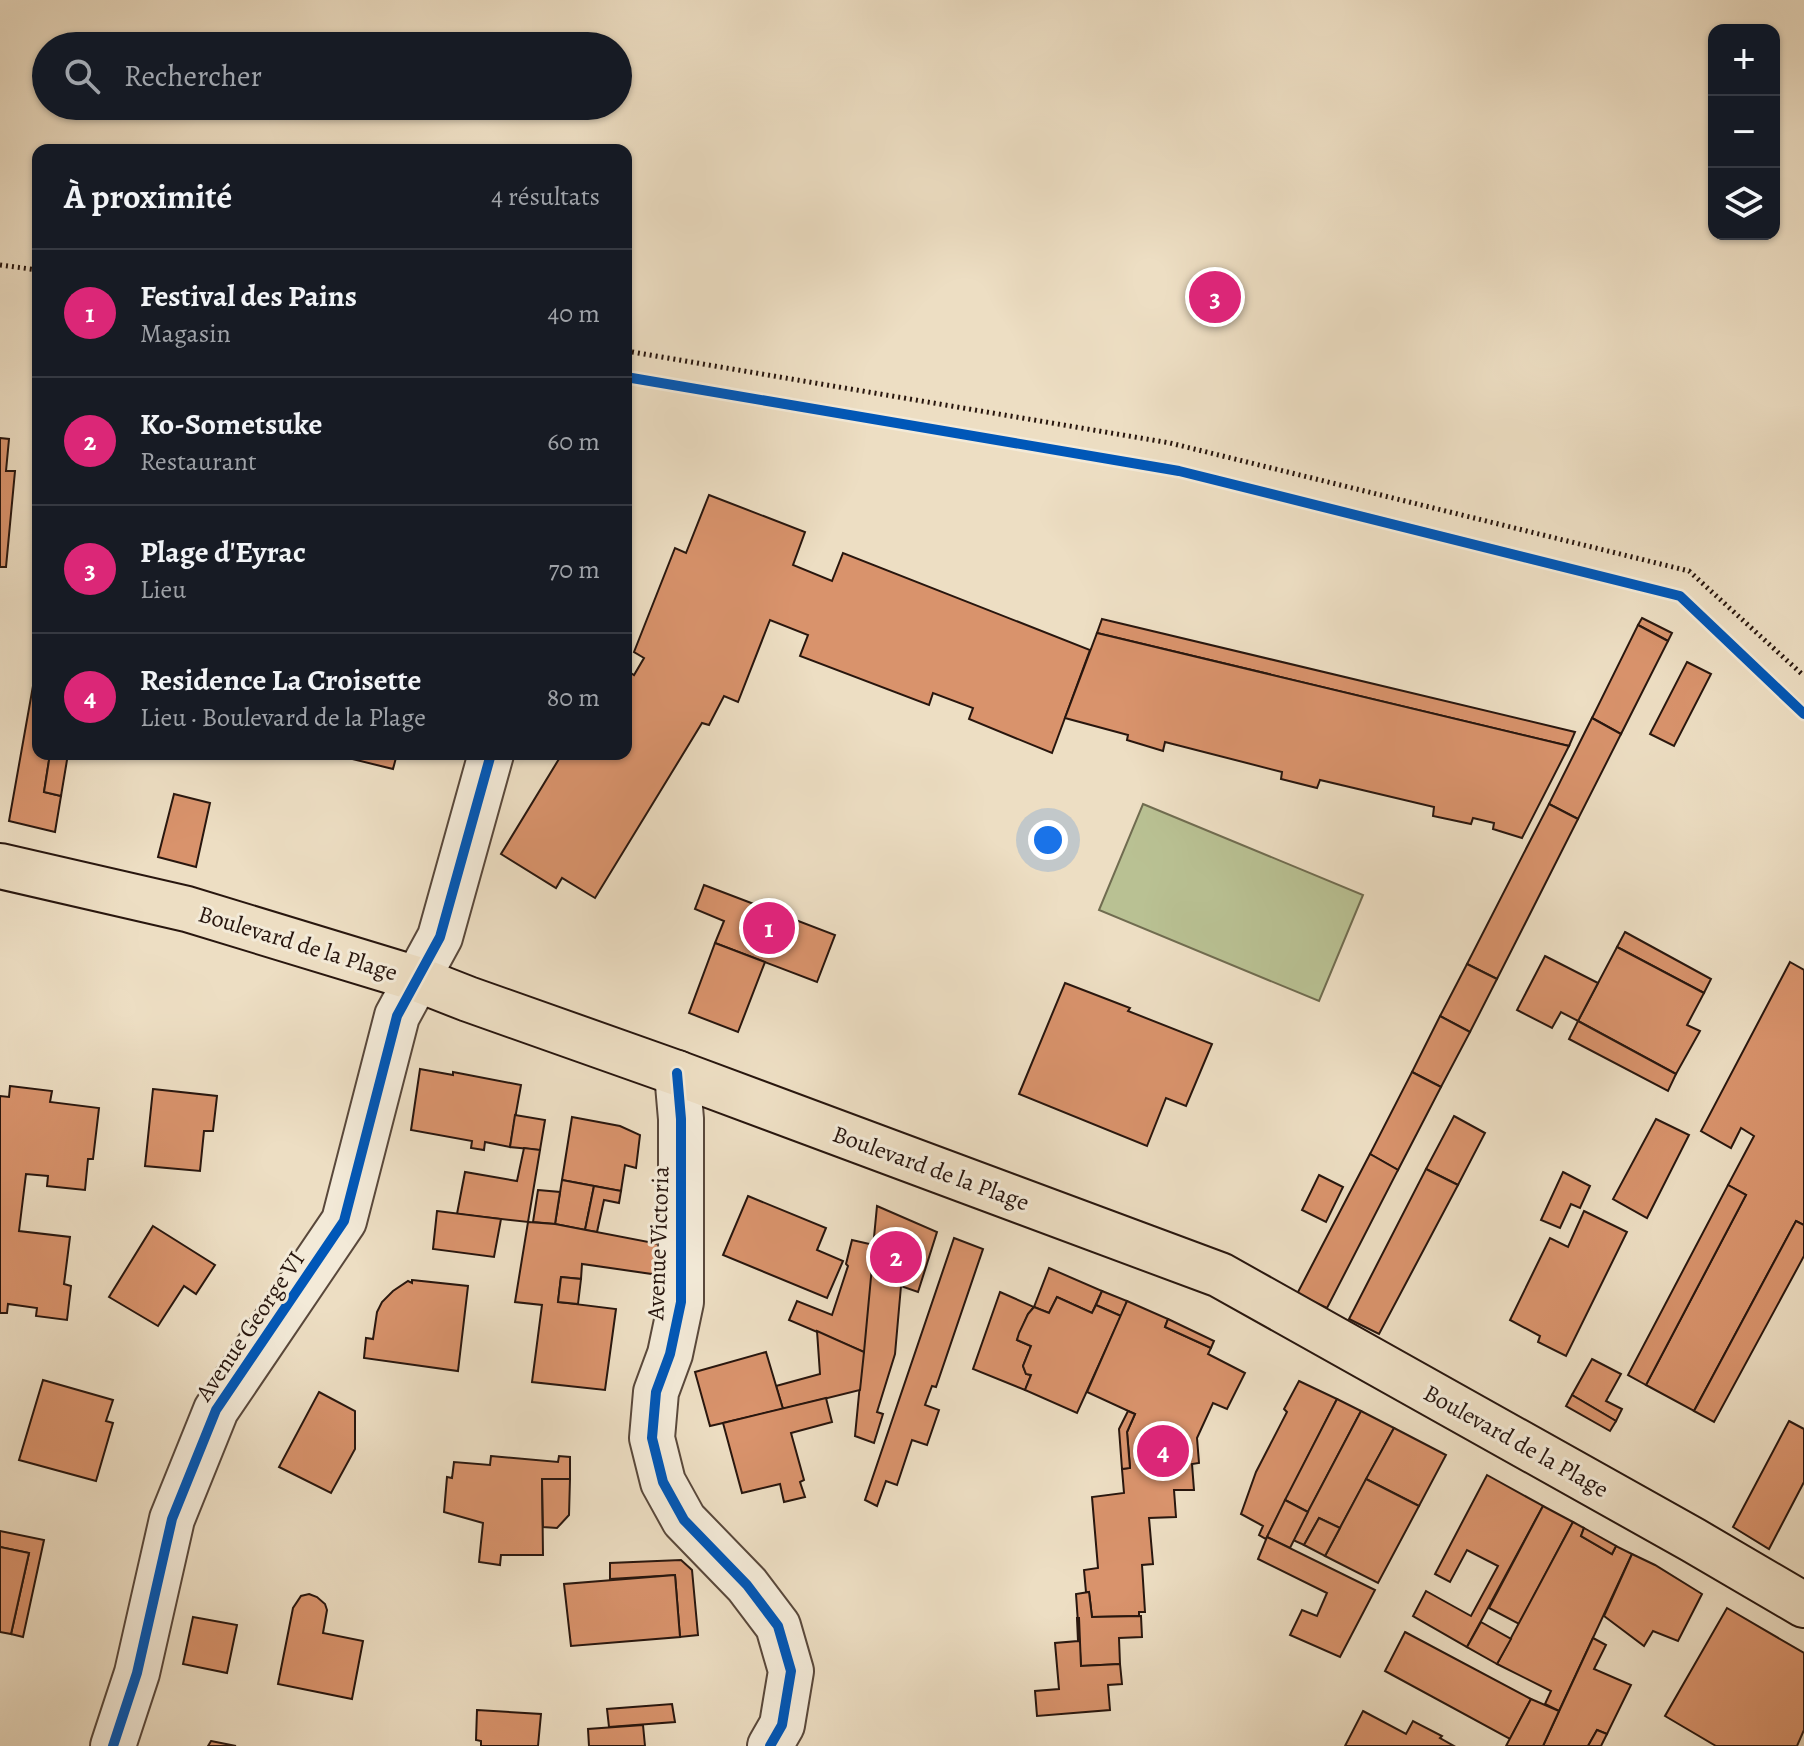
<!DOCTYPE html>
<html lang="fr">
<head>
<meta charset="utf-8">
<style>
	body { margin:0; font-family:Alegreya,serif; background:#20242c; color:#f1f3f6 }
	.controls { position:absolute; right:24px; top:24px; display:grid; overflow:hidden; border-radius:16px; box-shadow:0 2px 6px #0004 }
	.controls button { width:72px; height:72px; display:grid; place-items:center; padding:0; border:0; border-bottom:2px solid #363941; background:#171b24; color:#f1f3f6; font:40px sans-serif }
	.you { position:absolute; left:1048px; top:840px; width:28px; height:28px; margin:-20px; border:6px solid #fff; border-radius:50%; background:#1a73e8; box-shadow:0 0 0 12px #1a73e833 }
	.badge { display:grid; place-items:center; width:52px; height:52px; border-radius:50%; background:#db2777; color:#fff; font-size:26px; font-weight:700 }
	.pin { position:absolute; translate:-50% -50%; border:4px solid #fff; box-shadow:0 2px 8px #0006 }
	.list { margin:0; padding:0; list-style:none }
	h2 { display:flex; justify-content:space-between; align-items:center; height:104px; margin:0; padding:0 32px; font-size:34px }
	h2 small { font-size:26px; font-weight:400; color:#9ea1a6 }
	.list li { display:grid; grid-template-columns:52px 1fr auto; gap:24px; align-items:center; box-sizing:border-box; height:128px; padding:0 32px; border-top:2px solid #363941 }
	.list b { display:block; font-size:30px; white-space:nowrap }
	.list p { margin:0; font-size:26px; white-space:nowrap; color:#9ea1a6 }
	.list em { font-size:26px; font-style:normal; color:#9ea1a6 }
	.icon { flex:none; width:44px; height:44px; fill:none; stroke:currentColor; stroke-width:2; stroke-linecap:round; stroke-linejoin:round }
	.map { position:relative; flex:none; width:1804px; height:1746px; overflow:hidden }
	.search { position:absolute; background:#171b24; box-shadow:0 2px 6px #0004; left:32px; top:32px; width:600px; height:88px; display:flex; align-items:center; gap:20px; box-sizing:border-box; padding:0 28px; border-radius:44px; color:#9ea1a6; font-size:30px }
	.panel { position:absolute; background:#171b24; box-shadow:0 2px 6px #0004; left:32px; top:144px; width:600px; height:616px; border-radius:16px }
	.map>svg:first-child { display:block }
</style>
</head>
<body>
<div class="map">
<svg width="1804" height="1746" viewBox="0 0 1804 1746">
	<rect width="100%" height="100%" fill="#eddec3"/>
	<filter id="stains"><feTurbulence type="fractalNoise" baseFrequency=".0025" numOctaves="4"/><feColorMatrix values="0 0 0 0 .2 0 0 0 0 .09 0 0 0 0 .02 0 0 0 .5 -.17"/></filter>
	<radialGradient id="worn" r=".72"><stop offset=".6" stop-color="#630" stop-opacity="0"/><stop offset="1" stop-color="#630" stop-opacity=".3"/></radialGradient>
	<path fill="#b9c193" stroke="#706c50" stroke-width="2" d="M1143 804 1363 895 1319 1001 1099 910Z"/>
	<g fill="#d9936c" stroke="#28160e" stroke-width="2">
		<path d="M0 438 9 439 6 471H15L6 567H0Z"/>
		<path d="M709 495 805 532 793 565 832 581 843 553 1090 650 1052 753 969 719 973 708 933 693 929 705 800 656 808 635 770 620 738 702 724 696 709 725 702 723 595 898 562 878 556 888 501 854 562 754H626V670L634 675 644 658 634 652 675 548 686 553Z"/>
		<path d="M1642 618 1672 633 1668 641 1638 625Z"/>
		<path d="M1102 619 1575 732 1569 746 1097 633Z"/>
		<path d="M1638 625 1668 641 1621 734 1592 718Z"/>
		<path d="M1097 633 1569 746 1522 838 1493 829 1494 823 1473 818 1471 824 1433 816 1434 807 1320 780 1317 788 1281 779 1282 772 1165 742 1163 751 1127 740 1128 735 1065 718Z"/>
		<path d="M1687 662 1711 674 1674 746 1650 734Z"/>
		<path d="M33 686 38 687V754H50L44 792 61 796 55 832 9 821Z"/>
		<path d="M1592 718 1621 734 1578 819 1549 804Z"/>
		<path d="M50 754H68L61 796 44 792Z"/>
		<path d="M332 754H397L393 769Z"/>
		<path d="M174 794 210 803 196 867 158 857Z"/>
		<path d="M1549 804 1578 819 1497 979 1467 964Z"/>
		<path d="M704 885 835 935 817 982 715 943 724 921 695 909Z"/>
		<path d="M1625 932 1711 979 1704 993 1617 947Z"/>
		<path d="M715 943 765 962 738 1032 689 1013Z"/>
		<path d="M1617 947 1704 993 1687 1025 1700 1031 1676 1074 1578 1021Z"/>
		<path d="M1545 956 1598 983 1578 1021 1561 1012 1552 1028 1517 1010Z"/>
		<path d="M1790 962 1804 970V1225L1796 1221 1694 1411 1646 1385 1746 1195 1728 1185 1754 1136 1741 1128 1731 1148 1701 1131Z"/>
		<path d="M1467 964 1497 979 1470 1032 1440 1016Z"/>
		<path d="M1065 983 1130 1008 1128 1011 1212 1044 1186 1106 1166 1098 1147 1146 1019 1094Z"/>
		<path d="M1440 1016 1470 1032 1441 1087 1412 1072Z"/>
		<path d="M1578 1021 1676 1074 1668 1091 1569 1039Z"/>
		<path d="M420 1069 453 1075V1072L521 1085 510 1147 485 1142 484 1150 471 1148 472 1141 411 1130Z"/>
		<path d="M1412 1072 1441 1087 1398 1170 1370 1154Z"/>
		<path d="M10 1086 52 1091 50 1102 99 1108 93 1159H88L85 1190 47 1186 48 1176 26 1174 19 1231 70 1237 64 1284 71 1286 67 1320 36 1316 37 1308 8 1304 7 1313H0V1096L9 1097Z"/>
		<path d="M153 1089 217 1096 213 1131H204L200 1171 145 1166Z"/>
		<path d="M515 1115 545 1120 540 1150 510 1147Z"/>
		<path d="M1454 1116 1485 1133 1458 1185 1426 1169Z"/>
		<path d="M572 1117 620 1126 640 1135 636 1168 625 1165 621 1191 562 1180Z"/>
		<path d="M1656 1119 1689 1135 1647 1218 1613 1199Z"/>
		<path d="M524 1148 540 1150 528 1222 457 1214 465 1172 517 1181Z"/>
		<path d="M1370 1154 1398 1170 1327 1308 1297 1294Z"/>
		<path d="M1426 1169 1458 1185 1379 1334 1349 1319Z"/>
		<path d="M1563 1172 1590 1186 1580 1208 1571 1204 1560 1228 1541 1220Z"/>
		<path d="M1319 1175 1343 1187 1326 1222 1302 1210Z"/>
		<path d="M562 1180 594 1186 585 1230 555 1224Z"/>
		<path d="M1728 1185 1746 1195 1646 1385 1628 1375Z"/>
		<path d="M594 1186 621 1191 619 1203 604 1200 597 1232 585 1230Z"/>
		<path d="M538 1190 560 1192 555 1224 533 1222Z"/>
		<path d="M748 1196 826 1228 817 1250 843 1261 827 1298 723 1255Z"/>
		<path d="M877 1206 937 1232 918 1292 901 1286 895 1354 877 1412 883 1414 874 1443 855 1436Z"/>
		<path d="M437 1211 501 1219 494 1257 433 1249Z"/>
		<path d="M1584 1211 1627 1232 1566 1356 1538 1342 1540 1336 1510 1320 1550 1238 1568 1247Z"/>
		<path d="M1796 1221 1804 1225V1256L1714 1422 1694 1411Z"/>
		<path d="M528 1222 555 1224 659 1244V1275L582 1264 581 1279 561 1277 558 1302 616 1309 605 1390 532 1382 542 1305 515 1302Z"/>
		<path d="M153 1226 215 1265 196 1294 184 1286 158 1326 109 1297Z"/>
		<path d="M954 1238 983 1249 936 1387 932 1386 925 1405 939 1410 927 1445 912 1440 897 1485 886 1481 877 1506 865 1500Z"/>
		<path d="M852 1240 874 1245 864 1352 789 1320 797 1301 832 1315 848 1266 846 1264Z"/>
		<path d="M1049 1268 1102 1291 1092 1313 1057 1297 1049 1313 1034 1307Z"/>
		<path d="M561 1277 581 1279 578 1304 558 1302Z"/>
		<path d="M412 1280 468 1286 458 1371 364 1358 366 1338 373 1339 377 1312 382 1302 393 1291 408 1281 412 1283Z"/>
		<path d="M1102 1291 1127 1301 1121 1316 1096 1305Z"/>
		<path d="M1000 1292 1034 1307 1028 1314 1017 1340 1031 1346 1023 1366 1026 1374 1031 1375 1025 1390 973 1369Z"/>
		<path d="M1057 1297 1092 1313 1096 1305 1121 1316 1077 1413 1025 1390 1031 1375 1026 1374 1023 1366 1031 1346 1017 1340 1019 1333 1028 1314 1034 1307 1049 1313Z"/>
		<path d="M1127 1301 1168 1319 1165 1327 1211 1348 1208 1354 1245 1373 1227 1409 1213 1403 1197 1438 1199 1463 1192 1464 1194 1490H1174L1176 1517 1149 1518 1153 1564 1142 1565 1145 1612H1139V1616L1092 1617 1089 1592H1086L1084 1570 1098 1568 1092 1497 1124 1493 1122 1469 1130 1468 1127 1432 1135 1414 1087 1392Z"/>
		<path d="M1168 1319 1214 1341 1211 1348 1165 1327Z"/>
		<path d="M817 1331 864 1352 860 1390 783 1409 776 1386 820 1374Z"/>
		<path d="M766 1352 783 1409 710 1426 695 1372Z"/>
		<path d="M1592 1359 1621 1374 1606 1401 1622 1409 1616 1421 1572 1395Z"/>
		<path d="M43 1380 113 1400 106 1421 113 1423 96 1481 19 1460Z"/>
		<path d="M1299 1381 1337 1399 1266 1539 1259 1535 1263 1526 1241 1514 1256 1472 1287 1412 1284 1409Z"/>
		<path d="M319 1392 355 1411V1449L331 1493 279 1467Z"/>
		<path d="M1572 1395 1616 1421 1610 1431 1566 1406Z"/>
		<path d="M826 1398 832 1422 791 1433 804 1480 800 1482 805 1497 784 1502 780 1484 742 1493 723 1423Z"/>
		<path d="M1337 1399 1361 1411 1308 1512 1285 1500Z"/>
		<path d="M1128 1411 1135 1414 1127 1432 1130 1468 1122 1469 1119 1429Z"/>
		<path d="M1361 1411 1394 1428 1340 1528 1319 1518 1304 1545 1293 1540Z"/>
		<path d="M1789 1421 1804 1429V1482L1769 1549 1733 1527Z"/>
		<path d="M1394 1428 1446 1455 1419 1506 1366 1479Z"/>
		<path d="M491 1456 558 1462 559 1456 570 1457V1479H542L543 1555H501L500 1565 479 1562 483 1523 444 1512 447 1477 452 1478 454 1462 490 1465Z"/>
		<path d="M1487 1475 1543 1506 1467 1647 1413 1616 1426 1591 1471 1616 1498 1566 1467 1550 1450 1582 1435 1574Z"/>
		<path d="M542 1479H570L569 1515 557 1528 543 1527Z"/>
		<path d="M1366 1479 1419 1506 1378 1583 1325 1556Z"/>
		<path d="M1285 1500 1308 1512 1290 1548 1267 1537Z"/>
		<path d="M1543 1506 1573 1522 1519 1624 1489 1608Z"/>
		<path d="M1319 1518 1340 1528 1325 1556 1304 1545Z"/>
		<path d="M1573 1522 1584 1528 1581 1536 1612 1554 1616 1546 1632 1554 1559 1711 1545 1704 1551 1691 1497 1664Z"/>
		<path d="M1584 1528 1616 1546 1612 1554 1581 1536Z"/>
		<path d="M0 1531 44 1540 23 1637 11 1634 29 1553 0 1547Z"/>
		<path d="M1267 1537 1375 1590 1340 1657 1290 1635 1302 1610 1317 1616 1327 1593 1258 1559Z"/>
		<path d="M0 1547 29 1553 11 1634 0 1632Z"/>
		<path d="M1632 1554 1655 1565 1702 1594 1678 1641 1653 1631 1644 1646 1604 1616Z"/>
		<path d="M681 1560 692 1570 698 1635 680 1637 675 1575 610 1579V1563Z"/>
		<path d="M675 1575 680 1637 571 1646 564 1584Z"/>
		<path d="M1089 1592 1092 1617 1141 1616 1142 1637 1119 1638 1120 1664 1081 1666 1076 1594Z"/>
		<path d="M309 1594 317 1597 325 1604 327 1610 323 1633 363 1641 352 1699 278 1684 293 1608 301 1596Z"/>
		<path d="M1727 1608 1804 1653V1730L1797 1746H1716L1665 1716Z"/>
		<path d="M193 1617 237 1625 227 1673 183 1664Z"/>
		<path d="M1077 1618H1079L1081 1666 1120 1664 1122 1684 1108 1685 1110 1710 1037 1716 1035 1691 1059 1689 1055 1643 1078 1641Z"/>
		<path d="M1481 1622 1511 1639 1497 1664 1467 1647Z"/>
		<path d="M1405 1632 1531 1699 1510 1739 1385 1671Z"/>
		<path d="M1593 1638 1606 1645 1594 1669 1631 1685 1607 1734 1597 1730 1588 1746H1543Z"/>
		<path d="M1531 1699 1559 1711 1543 1746H1506Z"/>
		<path d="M672 1704 675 1722 609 1727 607 1709Z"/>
		<path d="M477 1710 541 1714 538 1746H481V1741L476 1740Z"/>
		<path d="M1363 1711 1406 1734 1413 1721 1442 1736 1440 1738 1454 1746H1345Z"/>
		<path d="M643 1725 645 1746H589L588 1729Z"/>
		<path d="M1597 1730 1607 1734 1601 1746H1588Z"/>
		<path d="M211 1741 236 1746H208Z"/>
	</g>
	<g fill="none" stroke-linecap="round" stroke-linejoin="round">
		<defs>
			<g id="minor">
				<path d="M677 1073 681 1119V1302L670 1354 656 1392 652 1438 663 1482 684 1520 747 1585 778 1626 791 1671 782 1725 770 1746"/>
				<path d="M113 1746 137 1673 172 1519 216 1410 344 1221 397 1016 440 937 491 754"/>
			</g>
			<path id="major" d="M0 866 187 909 417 979 468 999 677 1073 1220 1275 1693 1540 1804 1605"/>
		</defs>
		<use href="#minor" stroke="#59483b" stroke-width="48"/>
		<use href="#major" stroke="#28160e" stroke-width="48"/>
		<g stroke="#28160e" stroke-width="5" stroke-dasharray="2 4" stroke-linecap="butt">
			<path d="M0 265 38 270"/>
			<path d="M626 351 1170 443 1689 571 1804 676"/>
		</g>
		<use href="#minor" stroke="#f3ead8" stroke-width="44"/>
		<use href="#major" stroke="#eddec3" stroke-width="44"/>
		<defs>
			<g id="cycleway">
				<path d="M626 377 1179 471 1680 596 1804 714"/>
				<path d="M677 1073 681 1119V1302L670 1354 656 1392 652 1438 663 1482 684 1520 747 1585 778 1626 791 1671 782 1725 770 1746"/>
				<path d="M113 1746 137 1673 172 1519 216 1410 344 1221 397 1016 440 937 491 754"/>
			</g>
		</defs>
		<use href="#cycleway" stroke="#f3ead8" stroke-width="15"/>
		<use href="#cycleway" stroke="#0057b8" stroke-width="10"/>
	</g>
	<g text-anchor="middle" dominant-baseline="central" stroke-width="6" stroke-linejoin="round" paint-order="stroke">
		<g font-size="24" fill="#28160e" stroke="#f3ead8">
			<text transform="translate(298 943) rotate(17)">Boulevard de la Plage</text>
			<text transform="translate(931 1168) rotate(20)">Boulevard de la Plage</text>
			<text transform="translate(658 1243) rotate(-88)">Avenue Victoria</text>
			<text transform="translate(250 1326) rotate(-56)">Avenue George VI</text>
			<text transform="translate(1516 1441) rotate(29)">Boulevard de la Plage</text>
		</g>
	</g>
	<rect width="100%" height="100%" filter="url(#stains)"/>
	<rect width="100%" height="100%" fill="url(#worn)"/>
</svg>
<div class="controls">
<button>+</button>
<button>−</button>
<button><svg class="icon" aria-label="layers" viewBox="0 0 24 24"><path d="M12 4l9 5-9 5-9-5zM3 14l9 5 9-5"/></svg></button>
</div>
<div class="you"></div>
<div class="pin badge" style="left:769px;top:928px">1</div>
<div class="pin badge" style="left:896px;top:1257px">2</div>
<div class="pin badge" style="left:1215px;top:297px">3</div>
<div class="pin badge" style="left:1163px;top:1451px">4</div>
<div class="search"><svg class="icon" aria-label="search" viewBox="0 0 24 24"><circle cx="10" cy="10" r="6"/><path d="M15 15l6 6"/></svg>Rechercher</div>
<section class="panel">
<h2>À proximité<small>4 résultats</small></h2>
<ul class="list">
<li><span class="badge">1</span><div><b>Festival des Pains</b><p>Magasin</p></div><em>40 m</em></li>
<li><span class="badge">2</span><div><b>Ko-Sometsuke</b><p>Restaurant</p></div><em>60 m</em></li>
<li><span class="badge">3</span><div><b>Plage d'Eyrac</b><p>Lieu</p></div><em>70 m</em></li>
<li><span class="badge">4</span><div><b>Residence La Croisette</b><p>Lieu · Boulevard de la Plage</p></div><em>80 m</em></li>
</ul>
</section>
</div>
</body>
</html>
